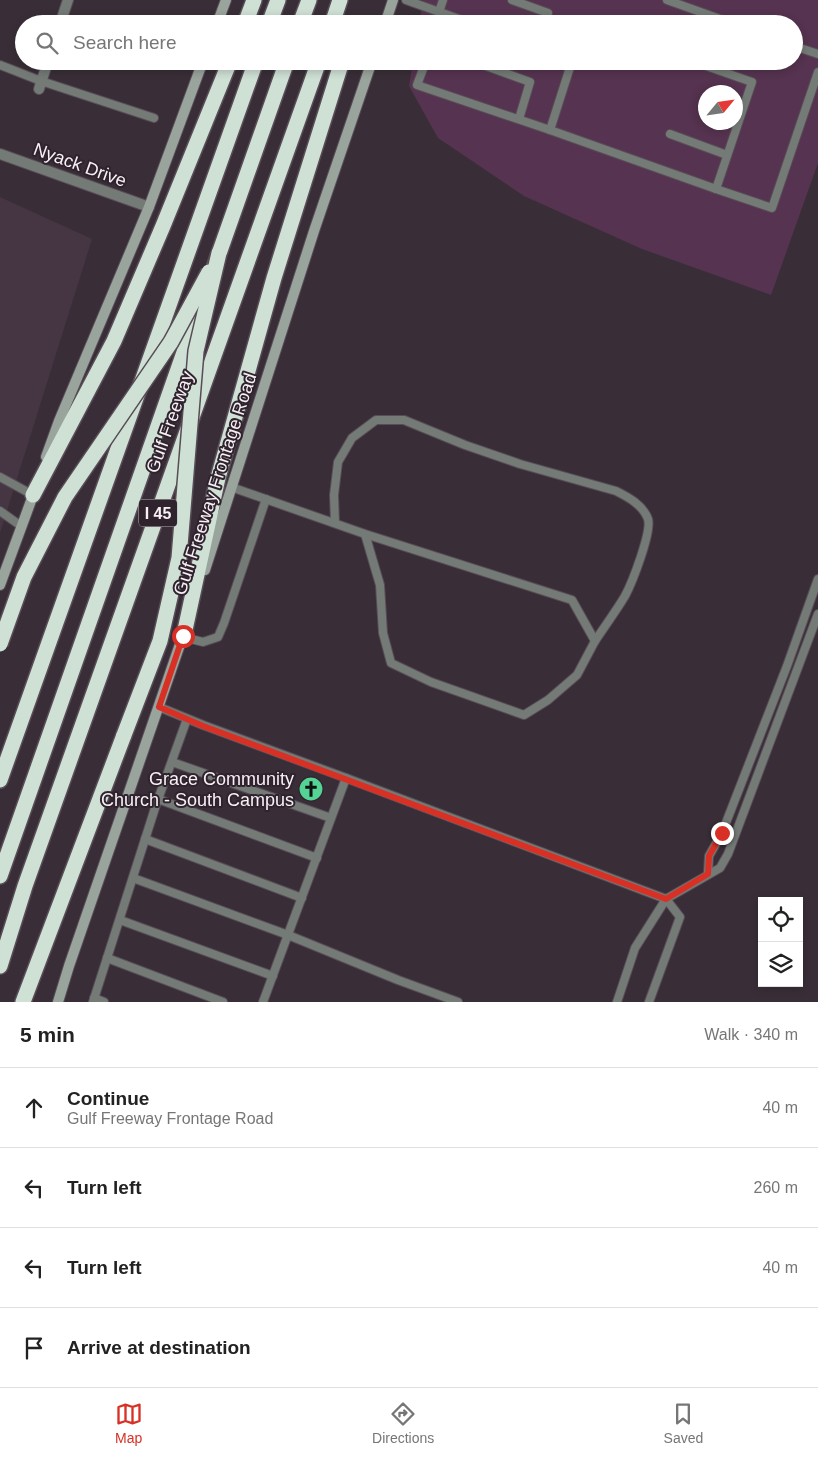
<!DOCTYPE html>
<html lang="en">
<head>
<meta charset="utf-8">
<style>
	body { margin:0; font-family:Arial,sans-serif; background:#f2f2f2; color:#222 }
	.controls { position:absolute; right:15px; bottom:15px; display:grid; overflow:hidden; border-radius:0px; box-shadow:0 2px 8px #0003 }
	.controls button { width:45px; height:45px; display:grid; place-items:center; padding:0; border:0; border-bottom:1px solid #e0e0e0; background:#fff; color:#222; font:25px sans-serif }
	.compass { position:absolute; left:698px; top:85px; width:45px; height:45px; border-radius:50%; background:#fff; box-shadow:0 2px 8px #0003; rotate:61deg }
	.stop { position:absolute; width:15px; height:15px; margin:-11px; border:4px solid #d93025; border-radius:50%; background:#fff }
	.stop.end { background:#d93025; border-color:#fff; box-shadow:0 1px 5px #0008 }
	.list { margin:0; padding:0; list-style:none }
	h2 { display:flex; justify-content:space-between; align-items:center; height:65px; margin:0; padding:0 20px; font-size:21px }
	h2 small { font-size:16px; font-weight:400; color:#767676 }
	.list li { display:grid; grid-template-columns:32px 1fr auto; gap:15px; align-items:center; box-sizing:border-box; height:80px; padding:0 20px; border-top:1px solid #e0e0e0 }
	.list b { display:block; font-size:19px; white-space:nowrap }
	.list p { margin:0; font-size:16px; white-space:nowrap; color:#767676 }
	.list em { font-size:16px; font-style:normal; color:#767676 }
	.icon { flex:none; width:28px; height:28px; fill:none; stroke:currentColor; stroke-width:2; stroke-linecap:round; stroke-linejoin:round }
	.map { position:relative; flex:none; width:818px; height:1002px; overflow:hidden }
	.search { position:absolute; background:#fff; box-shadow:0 2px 8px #0003; left:15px; right:15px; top:15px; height:55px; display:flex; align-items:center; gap:12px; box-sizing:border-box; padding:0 18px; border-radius:28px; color:#767676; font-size:19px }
	.sheet { height:385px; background:#fff }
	nav { display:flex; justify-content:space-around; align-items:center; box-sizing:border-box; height:70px; border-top:1px solid #e0e0e0; background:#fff; font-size:14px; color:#767676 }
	nav a { display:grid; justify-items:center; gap:2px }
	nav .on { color:#d93025 }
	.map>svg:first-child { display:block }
</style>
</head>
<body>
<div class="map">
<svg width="818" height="1002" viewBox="0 0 818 1002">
	<rect width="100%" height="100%" fill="#392e37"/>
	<path fill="#463543" d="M0 197 92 239 0 533Z"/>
	<path fill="#563350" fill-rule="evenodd" d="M423 0H818V163L771 295 642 249 524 196 438 138 409 86 413 61H794V24H419ZM706 92H736V122H706Z"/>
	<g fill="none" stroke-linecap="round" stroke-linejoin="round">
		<defs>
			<g id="service">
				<path d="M406 0 473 24"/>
				<path d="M512 0 548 13"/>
				<path d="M667 0 734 24"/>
				<path d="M439 12 443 0"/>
				<path d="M794 46 818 54"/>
				<path d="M426 61 417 85 550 130 572 61"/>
				<path d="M472 61 530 82 519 119"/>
				<path d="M0 65 41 81 154 118"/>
				<path d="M550 130 716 189 752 82 692 61"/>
				<path d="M670 134 727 155"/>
				<path d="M716 189 772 208 818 72"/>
				<path d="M0 477 33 495"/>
				<path d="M231 487 365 534 380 585 383 633 391 663 431 682 524 715 548 700 577 675 595 641 572 600 365 534"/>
				<path d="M0 511 21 526"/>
				<path d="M335 523 334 495 338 462 352 438 376 420H404L465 445 520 464 616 491C628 497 643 505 648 519 652 532 632 583 625 596 616 611 605 626 595 641"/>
				<path d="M183 637 203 642 218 637 224 623 266 499"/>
				<path d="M159 707 203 725 346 778 263 1002"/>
				<path d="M172 762 331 818"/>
				<path d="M346 778 666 899 635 948 617 1002"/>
				<path d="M158 799 317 858"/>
				<path d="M145 839 302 898"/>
				<path d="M708 873 709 856 722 833 787 666 818 579"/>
				<path d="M133 878 288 935 398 980 458 1002"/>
				<path d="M120 920 273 976"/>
				<path d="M107 958 223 1002"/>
				<path d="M94 998 104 1002"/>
				<path d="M93 1002 156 805 187 719"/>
				<path d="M649 1002 680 917 666 899 720 868 728 854 818 614"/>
			</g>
			<g id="minor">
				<path d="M60 24 68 0"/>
				<path d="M39 89 48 61"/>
				<path d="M0 154 149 207"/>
			</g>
			<g id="secondary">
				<path d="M217 24 226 0"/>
				<path d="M385 24 393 0"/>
				<path d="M46 457 59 421 149 207 203 61"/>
				<path d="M205 570 314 231 372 61"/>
				<path d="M0 585 35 490"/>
				<path d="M58 1002 69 966 187 624"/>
			</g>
			<g id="motorway">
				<path d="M245 24 254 0"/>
				<path d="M269 24 278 0"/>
				<path d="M300 24 309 0"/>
				<path d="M332 24 340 0"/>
				<path d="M215 265 287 61"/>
				<path d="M33 495 114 341 163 226 230 61"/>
				<path d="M185 630 218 478 274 278 342 61"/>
				<path d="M0 780 256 61"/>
				<path d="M0 876 202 301"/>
				<path d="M0 966 25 886 319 61"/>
				<path d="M23 1002 124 735"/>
			</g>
		</defs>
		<use href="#service" stroke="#584d56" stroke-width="10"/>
		<use href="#minor" stroke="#584d56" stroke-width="12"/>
		<use href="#secondary" stroke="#584d56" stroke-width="12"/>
		<use href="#motorway" stroke="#584d56" stroke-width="18"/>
		<use href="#service" stroke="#747b76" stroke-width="8"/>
		<use href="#minor" stroke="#747b76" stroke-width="10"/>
		<use href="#secondary" stroke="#99a49d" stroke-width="10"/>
		<use href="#motorway" stroke="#cfe0d5" stroke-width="15"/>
		<defs>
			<g id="motorway-bridge">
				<path d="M0 644 24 577 65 497 171 342 209 272"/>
				<path d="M124 735 160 641 179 558 196 351 219 253"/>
			</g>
		</defs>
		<use href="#motorway-bridge" stroke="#584d56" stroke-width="18" stroke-linecap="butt"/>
		<use href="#motorway-bridge" stroke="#cfe0d5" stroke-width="15"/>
	</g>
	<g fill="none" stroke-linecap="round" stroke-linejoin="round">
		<path stroke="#d93025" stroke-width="6" d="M183 636 159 707 203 726 666 899 708 874 709 856 722 833"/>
	</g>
	<defs>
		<symbol id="church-disc" viewBox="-11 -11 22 22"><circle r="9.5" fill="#54d395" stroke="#2f242d"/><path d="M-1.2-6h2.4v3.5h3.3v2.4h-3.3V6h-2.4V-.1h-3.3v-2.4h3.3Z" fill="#111"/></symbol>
	</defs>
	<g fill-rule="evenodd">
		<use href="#church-disc" x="297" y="775" width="28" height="28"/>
	</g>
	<g text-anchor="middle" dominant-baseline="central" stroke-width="4" stroke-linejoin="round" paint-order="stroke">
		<rect fill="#2f242d" stroke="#bcb3ba" stroke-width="1" x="139" y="499.5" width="38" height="27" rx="4"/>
		<g font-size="16" font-weight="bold" fill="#f8f0f6">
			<text x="158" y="513">I 45</text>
		</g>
		<g font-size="18" fill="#f8f0f6" stroke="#2f242d">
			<text transform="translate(80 165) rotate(20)">Nyack Drive</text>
			<text transform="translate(170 422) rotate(-70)">Gulf Freeway</text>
			<text transform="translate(215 484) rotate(-72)">Gulf Freeway Frontage Road</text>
		</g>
		<g font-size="18" fill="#f8f0f6" stroke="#2f242d" text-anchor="end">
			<text x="294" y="779">Grace Community<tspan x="294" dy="21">Church - South Campus</tspan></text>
		</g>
	</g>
</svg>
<div class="controls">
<button><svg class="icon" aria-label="locate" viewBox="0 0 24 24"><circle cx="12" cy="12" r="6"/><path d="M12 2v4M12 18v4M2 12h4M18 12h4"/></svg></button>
<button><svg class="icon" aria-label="layers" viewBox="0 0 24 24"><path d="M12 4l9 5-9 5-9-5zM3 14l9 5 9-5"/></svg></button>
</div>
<svg class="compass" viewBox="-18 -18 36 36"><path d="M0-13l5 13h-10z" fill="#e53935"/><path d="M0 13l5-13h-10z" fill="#767676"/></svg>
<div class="stop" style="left:183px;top:636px"></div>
<div class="stop end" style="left:722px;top:833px"></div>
<div class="search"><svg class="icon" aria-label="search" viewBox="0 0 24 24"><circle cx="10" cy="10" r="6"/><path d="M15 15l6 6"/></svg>Search here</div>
</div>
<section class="sheet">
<h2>5 min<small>Walk · 340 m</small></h2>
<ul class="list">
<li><svg class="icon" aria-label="ahead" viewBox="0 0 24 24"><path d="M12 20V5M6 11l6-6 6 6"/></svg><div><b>Continue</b><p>Gulf Freeway Frontage Road</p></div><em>40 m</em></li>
<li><svg class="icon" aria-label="left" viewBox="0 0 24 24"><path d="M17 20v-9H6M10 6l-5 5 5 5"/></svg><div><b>Turn left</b></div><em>260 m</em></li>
<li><svg class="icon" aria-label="left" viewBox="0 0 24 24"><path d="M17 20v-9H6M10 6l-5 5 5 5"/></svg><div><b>Turn left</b></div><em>40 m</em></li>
<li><svg class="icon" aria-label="arrive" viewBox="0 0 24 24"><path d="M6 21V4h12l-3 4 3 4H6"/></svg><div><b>Arrive at destination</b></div></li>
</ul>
</section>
<nav>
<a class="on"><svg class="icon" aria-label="map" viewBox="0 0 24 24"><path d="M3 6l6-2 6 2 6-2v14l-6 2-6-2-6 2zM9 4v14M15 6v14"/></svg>Map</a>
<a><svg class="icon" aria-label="directions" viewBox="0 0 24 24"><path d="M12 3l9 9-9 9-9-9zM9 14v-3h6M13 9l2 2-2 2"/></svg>Directions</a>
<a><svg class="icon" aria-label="saved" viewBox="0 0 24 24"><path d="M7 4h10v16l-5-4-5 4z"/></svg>Saved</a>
</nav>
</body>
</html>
